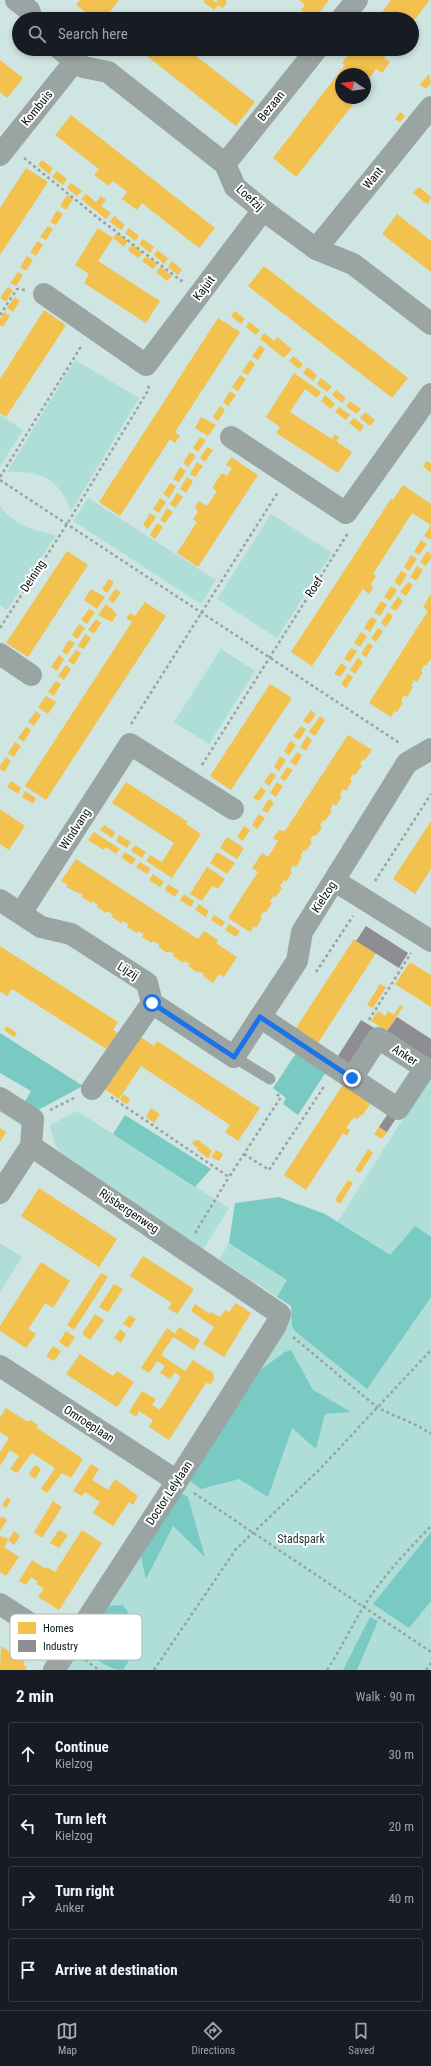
<!DOCTYPE html>
<html lang="en">
<head>
<meta charset="utf-8">
<style>
	body { margin:0; font-family:"Roboto Condensed",sans-serif; background:#20242c; color:#f1f3f6 }
	.compass { position:absolute; left:335px; top:68px; width:36px; height:36px; border-radius:50%; background:#171b24; box-shadow:0 2px 6px #0003; rotate:283deg }
	.stop { position:absolute; width:12px; height:12px; margin:-9px; border:3px solid #1a73e8; border-radius:50%; background:#fff }
	.stop.end { background:#1a73e8; border-color:#fff; box-shadow:0 1px 4px #0008 }
	.list { margin:0; padding:0; list-style:none }
	h2 { display:flex; justify-content:space-between; align-items:center; height:52px; margin:0; padding:0 16px; font-size:17px }
	h2 small { font-size:13px; font-weight:400; color:#9ea1a6 }
	.list li { display:grid; grid-template-columns:26px 1fr auto; gap:12px; align-items:center; box-sizing:border-box; height:64px; margin:0 8px 8px; padding:0 8px; border:1px solid #363941; border-radius:4px }
	.list b { display:block; font-size:15px; white-space:nowrap }
	.list p { margin:0; font-size:13px; white-space:nowrap; color:#9ea1a6 }
	.list em { font-size:13px; font-style:normal; color:#9ea1a6 }
	.icon { flex:none; width:22px; height:22px; fill:none; stroke:currentColor; stroke-width:2; stroke-linecap:round; stroke-linejoin:round }
	.map { position:relative; flex:none; width:431px; height:1670px; overflow:hidden }
	.search { position:absolute; background:#171b24; box-shadow:0 2px 6px #0003; left:12px; right:12px; top:12px; height:44px; display:flex; align-items:center; gap:10px; box-sizing:border-box; padding:0 14px; border-radius:22px; color:#9ea1a6; font-size:15px }
	.sheet { height:340px; background:#171b24 }
	nav { display:flex; justify-content:space-around; align-items:center; box-sizing:border-box; height:56px; border-top:1px solid #363941; background:#171b24; font-size:11px; color:#9ea1a6 }
	nav a { display:grid; justify-items:center; gap:2px }
	nav .on { color:#a7b0b0 }
	.map>svg:first-child { display:block }
</style>
</head>
<body>
<div class="map">
<svg width="431" height="1670" viewBox="0 0 431 1670">
	<rect width="100%" height="100%" fill="#cfe5e2"/>
	<g fill="#afddd8">
		<path d="M75 360 139 398 71 511C59 478 40 470 7 472Z"/>
		<path d="M0 415 23 430 0 466Z"/>
		<path d="M88 498 216 580 201 604 73 521Z"/>
		<path d="M0 506C13 525 34 531 56 535L7 610 0 605Z"/>
		<path d="M271 514 332 553 277 638 217 599Z"/>
		<path d="M221 649 255 671 209 744 174 722Z"/>
		<path d="M431 1075V1670H61L292 1314 338 1221Z"/>
		<path d="M77 1111 229 1208 203 1250 62 1154 54 1143 50 1125Z"/>
		<path d="M0 1243 22 1257 0 1292Z"/>
		<path d="M229 1243 288 1280 277 1297 219 1259Z"/>
	</g>
	<g fill="#79cac3">
		<path d="M0 1033 83 1086 36 1111 24 1103 31 1091 0 1073Z"/>
		<path d="M297 1052 326 1072 298 1115 283 1104 286 1098 273 1088Z"/>
		<path d="M125 1115 211 1169 195 1187 113 1134Z"/>
		<path d="M279 1197 325 1214 390 1255 415 1226 431 1237V1297L367 1389 296 1332 292 1326 291 1306 277 1297 287 1280 229 1243 235 1203Z"/>
		<path d="M291 1350 313 1390 351 1412 325 1414 316 1449 292 1428 268 1497 239 1479 201 1489 186 1478 252 1376 285 1352Z"/>
		<path d="M178 1491 188 1497 205 1557 173 1526 146 1579 140 1552Z"/>
		<path d="M431 1532V1601L409 1628 373 1604Z"/>
		<path d="M123 1605 140 1630 133 1654 123 1670C108 1670 92 1656 80 1647L106 1606Z"/>
		<path d="M370 1617 378 1621 357 1670H343Z"/>
	</g>
	<g fill="#f2c14e">
		<path d="M80 0H119L104 19H95L76 5Z"/>
		<path d="M205 0H213L216 3 218 0H225L227 2 223 8 218 5 214 10 203 2Z"/>
		<path d="M299 0H329L314 19 301 10 305 5Z"/>
		<path d="M391 0H430L412 23V19H377Z"/>
		<path d="M154 12 157 14V19H148L147 16 150 13Z"/>
		<path d="M144 49H187L255 102 236 126 143 53 145 50Z"/>
		<path d="M353 49H391L384 58 390 62 382 73 376 69 367 81 370 83 365 89V74H341V98H358L296 177 273 158 345 65 342 63Z"/>
		<path d="M0 60 23 78 7 98 0 92Z"/>
		<path d="M429 74 431 83 426 89 420 85Z"/>
		<path d="M400 112 405 116 400 122 395 119Z"/>
		<path d="M71 115 215 228 199 248 142 203 137 210 122 199 127 192 113 181 109 186 94 175 99 169 55 135Z"/>
		<path d="M42 160 53 168 49 174 38 165Z"/>
		<path d="M26 168 48 182 0 255V208Z"/>
		<path d="M57 171 67 179 63 185 52 177Z"/>
		<path d="M71 183 82 191 77 196 67 188Z"/>
		<path d="M419 187 431 197 428 205 413 193Z"/>
		<path d="M86 194 96 202 101 196 106 200 101 206 111 213 106 219 81 199Z"/>
		<path d="M67 195 73 199 66 210 60 206Z"/>
		<path d="M57 210 63 214 56 225 50 222Z"/>
		<path d="M397 214 431 241V272L382 234Z"/>
		<path d="M114 216 125 225 121 230 110 222Z"/>
		<path d="M48 226 53 229 46 240 40 237Z"/>
		<path d="M98 228 113 238 117 233 128 241 124 247 113 238 98 261 160 301 146 323 84 283 89 274 75 265Z"/>
		<path d="M129 228 139 236 135 241 125 233Z"/>
		<path d="M143 239 154 247 150 253 139 244Z"/>
		<path d="M38 241 43 245 36 256 30 252Z"/>
		<path d="M132 244 143 253 138 258 128 250Z"/>
		<path d="M157 250 168 258 164 264 154 255Z"/>
		<path d="M27 256 33 260 26 271 20 267Z"/>
		<path d="M146 256 157 264 153 269 142 261Z"/>
		<path d="M172 261 182 270 178 275 168 267Z"/>
		<path d="M264 266 408 378 392 398 248 286Z"/>
		<path d="M161 267 172 276 167 281 156 272Z"/>
		<path d="M18 272 23 275 16 286 10 283Z"/>
		<path d="M8 287 13 290 6 302 0 298Z"/>
		<path d="M15 297 20 301 13 312 7 308Z"/>
		<path d="M44 310 66 325 6 417 0 413V379Z"/>
		<path d="M235 311 245 319 241 324 231 316Z"/>
		<path d="M4 312 10 316 3 327 0 325V319Z"/>
		<path d="M218 318 240 332 175 432 180 436 175 443 170 439 120 516 99 502Z"/>
		<path d="M249 322 260 330 256 335 246 327Z"/>
		<path d="M264 333 274 341 277 337 292 349 284 358 260 339Z"/>
		<path d="M260 345 265 349 258 360 252 356Z"/>
		<path d="M293 356 303 364 299 369 289 361Z"/>
		<path d="M250 360 255 364 248 375 242 372Z"/>
		<path d="M307 367 317 375 313 381 303 373Z"/>
		<path d="M294 373 321 392 317 398 305 389 290 412 332 439 335 434 339 437 337 442 352 452 338 473 276 433 280 427 266 417Z"/>
		<path d="M240 375 246 379 238 391 232 387Z"/>
		<path d="M321 378 332 387 327 392 317 384Z"/>
		<path d="M336 390 346 398 342 403 332 395Z"/>
		<path d="M230 391 236 395 228 406 223 402Z"/>
		<path d="M325 395 335 404 331 409 321 401Z"/>
		<path d="M350 401 361 409 356 414 346 406Z"/>
		<path d="M220 406 225 410 218 421 213 417Z"/>
		<path d="M339 407 350 415 346 420 335 412Z"/>
		<path d="M365 412 375 420 370 426 360 418Z"/>
		<path d="M201 417 216 425 208 436 195 428Z"/>
		<path d="M354 418 364 426 360 432 349 423Z"/>
		<path d="M200 437 206 440 198 452 193 448Z"/>
		<path d="M207 447 213 450 205 462 200 458Z"/>
		<path d="M190 452 196 456 188 467 183 463Z"/>
		<path d="M231 457 258 475 198 567 177 553 197 522 193 519 198 512 195 507 199 501 207 506 217 491 212 488 222 473 227 476 232 468 226 465Z"/>
		<path d="M427 461 431 464V473L423 466Z"/>
		<path d="M197 462 203 466 195 477 190 474Z"/>
		<path d="M180 467 186 471 179 482 173 479Z"/>
		<path d="M187 477 193 481 186 493 180 489Z"/>
		<path d="M170 483 176 486 169 498 163 494Z"/>
		<path d="M403 485 431 504V538L430 540 424 536 431 525 412 513 373 574 376 576 371 584 373 588 369 594 363 589 312 666 291 652 391 499 393 500Z"/>
		<path d="M177 493 183 497 175 508 170 504Z"/>
		<path d="M160 498 166 502 159 513 153 509Z"/>
		<path d="M167 508 173 512 165 523 160 520Z"/>
		<path d="M150 513 156 517 148 529 143 525Z"/>
		<path d="M157 523 163 527 155 539 150 535Z"/>
		<path d="M421 540 427 544 419 555 414 552Z"/>
		<path d="M67 551 88 565 28 657 6 643Z"/>
		<path d="M427 551 431 554V558L426 566 420 562Z"/>
		<path d="M411 555 417 559 409 571 404 567Z"/>
		<path d="M417 566 423 570 416 581 410 577Z"/>
		<path d="M401 571 407 574 400 586 394 582Z"/>
		<path d="M109 579 114 582 107 593 102 589Z"/>
		<path d="M408 582 413 585 406 596 400 592Z"/>
		<path d="M391 586 397 590 390 601 384 597Z"/>
		<path d="M91 589 105 597 97 609 84 600Z"/>
		<path d="M115 589 121 592 114 603 108 600Z"/>
		<path d="M431 594V659L426 666 424 665 421 671 423 672 417 682 414 680 411 686 413 687 407 697 404 695 401 701 403 703 397 712 394 711 391 717 369 703 428 611 423 607Z"/>
		<path d="M398 597 403 601 396 611 390 608Z"/>
		<path d="M381 601 387 605 380 616 374 612Z"/>
		<path d="M145 602 166 616 46 800 25 786 132 622 126 618 130 613 135 616Z"/>
		<path d="M106 604 117 614 112 622 98 615Z"/>
		<path d="M89 609 95 612 87 624 81 620Z"/>
		<path d="M388 612 393 616 386 627 381 623Z"/>
		<path d="M371 617 377 620 370 632 364 628Z"/>
		<path d="M96 619 101 623 94 634 88 630Z"/>
		<path d="M79 624 85 628 77 639 72 635Z"/>
		<path d="M378 628 383 631 376 642 371 638Z"/>
		<path d="M361 632 367 636 360 647 354 643Z"/>
		<path d="M85 634 91 638 84 649 78 646Z"/>
		<path d="M69 640 75 643 67 655 62 651Z"/>
		<path d="M368 643 373 646 366 657 361 654Z"/>
		<path d="M351 648 357 651 350 662 344 659Z"/>
		<path d="M76 650 81 653 74 665 68 661Z"/>
		<path d="M59 655 64 659 57 671 51 667Z"/>
		<path d="M358 658 363 662 355 674 350 670Z"/>
		<path d="M341 663 347 667 340 677 334 674Z"/>
		<path d="M66 665 71 669 64 680 58 676Z"/>
		<path d="M348 674 353 677 346 688 341 684Z"/>
		<path d="M56 681 61 684 54 696 48 692Z"/>
		<path d="M270 684 292 698 231 790 210 776Z"/>
		<path d="M46 696 56 702 48 714 38 707Z"/>
		<path d="M311 710 316 714 309 724 303 721Z"/>
		<path d="M36 711 41 715 34 726 28 722Z"/>
		<path d="M320 716 325 720 315 736 309 732Z"/>
		<path d="M301 726 306 729 299 740 293 736Z"/>
		<path d="M26 727 31 730 24 742 18 738Z"/>
		<path d="M348 735 372 750 365 760 363 759 360 764 362 766 355 775 353 774 350 779 352 781 346 791 343 789 340 795 342 796 336 806 333 804 330 810 332 811 325 821 323 820 320 825 322 827 316 836 314 835 310 840 312 842 306 851 304 850 300 856 302 857 296 867 293 865 290 871 292 872 286 882 284 880 280 886 282 888 276 897 274 896 270 901 272 903 266 912 264 911 260 917 262 918 256 928 254 926 250 932 228 918 258 872 252 868 262 853 268 857 278 841 273 838 279 830 285 831Z"/>
		<path d="M307 736 312 740 306 751 300 747Z"/>
		<path d="M290 741 296 745 289 755 284 752Z"/>
		<path d="M15 742 21 746 14 757 8 753Z"/>
		<path d="M297 752 302 755 296 766 290 762Z"/>
		<path d="M280 756 286 760 279 771 274 767Z"/>
		<path d="M6 757 11 761 4 772 0 769V766Z"/>
		<path d="M287 767 293 770 285 781 280 778Z"/>
		<path d="M271 772 276 775 269 786 264 782Z"/>
		<path d="M11 781 21 788 18 794 7 787Z"/>
		<path d="M126 782 188 822 186 824 201 834 172 878 146 861 150 855 162 862 174 843 112 803Z"/>
		<path d="M277 782 283 786 276 797 270 793Z"/>
		<path d="M261 787 266 791 259 801 253 798Z"/>
		<path d="M25 791 36 798 33 804 22 797Z"/>
		<path d="M269 799 274 803 267 813 262 810Z"/>
		<path d="M0 809 25 826 9 850 0 844Z"/>
		<path d="M259 814 265 818 257 829 252 825Z"/>
		<path d="M431 821V869L415 894 393 879Z"/>
		<path d="M104 825 115 832 112 838 100 830Z"/>
		<path d="M244 826 250 830 243 841 237 837Z"/>
		<path d="M94 832 120 849 116 854 106 847 104 850 88 840Z"/>
		<path d="M119 835 131 842 127 848 116 841Z"/>
		<path d="M227 837 244 848 237 859 220 848Z"/>
		<path d="M135 845 146 852 142 858 131 851Z"/>
		<path d="M125 852 136 859 132 865 121 857Z"/>
		<path d="M217 852 235 863 227 874 210 863Z"/>
		<path d="M76 859 198 939 204 931 218 940 216 943 237 957 224 977 219 974 213 983 203 976 204 974 199 971 198 973 188 966 190 964 184 961 183 963 173 956 174 954 169 951 167 953 158 946 159 944 153 941 152 943 142 937 144 934 138 931 137 933 127 927 128 924 123 921 121 923 112 917 113 915 108 911 106 913 97 907 98 905 92 901 91 903 82 897 83 895 66 887 68 885 61 881Z"/>
		<path d="M140 862 151 869 147 874 136 867Z"/>
		<path d="M207 867 225 879 218 889 212 886 202 901 190 894Z"/>
		<path d="M153 874 164 882 160 887 149 880Z"/>
		<path d="M168 884 179 891 175 897 165 890Z"/>
		<path d="M184 894 194 901 191 907 180 900Z"/>
		<path d="M199 904 209 911 206 917 195 910Z"/>
		<path d="M214 915 225 922 222 927 211 920Z"/>
		<path d="M229 924 240 931 236 937 225 930Z"/>
		<path d="M354 939 376 953 316 1046 294 1031Z"/>
		<path d="M0 946 118 1022 113 1030 119 1034 108 1050 12 989 7 996 0 991Z"/>
		<path d="M410 962 431 975V1007L395 984Z"/>
		<path d="M380 984 386 987 373 1008 367 1005Z"/>
		<path d="M400 1005 403 1007 387 1031 371 1021 378 1011 385 1016 388 1011 394 1015Z"/>
		<path d="M6 1026 17 1033 14 1037 4 1030Z"/>
		<path d="M139 1036 154 1046 157 1041 260 1108 238 1141 225 1132 230 1125 141 1066 119 1099 104 1089Z"/>
		<path d="M344 1083 372 1101 362 1116 361 1115 357 1119 354 1117 346 1128 350 1130 347 1136 343 1133 306 1190 284 1175Z"/>
		<path d="M123 1094 130 1099 127 1104 120 1100Z"/>
		<path d="M151 1108 160 1114 154 1123 146 1117Z"/>
		<path d="M379 1127 387 1132 382 1139 374 1134Z"/>
		<path d="M0 1128 6 1132 0 1142Z"/>
		<path d="M198 1140 212 1151 208 1158 197 1150 198 1148 192 1144 194 1141Z"/>
		<path d="M368 1149 373 1153 360 1173 355 1170Z"/>
		<path d="M216 1150 223 1154 219 1161 211 1157Z"/>
		<path d="M348 1180 353 1183 340 1204 335 1200Z"/>
		<path d="M39 1188 117 1239 99 1267 21 1216Z"/>
		<path d="M143 1256 194 1289 177 1314 168 1308 172 1303 130 1276Z"/>
		<path d="M41 1262 70 1281 53 1308 45 1303 37 1316 28 1329 36 1334 26 1348 0 1331V1326Z"/>
		<path d="M101 1273 108 1277 74 1330 67 1325Z"/>
		<path d="M114 1284 123 1289 108 1312 99 1307Z"/>
		<path d="M236 1303 251 1313 224 1357 203 1344 214 1327 191 1311 195 1304 210 1314 211 1312 220 1317 225 1310 229 1312Z"/>
		<path d="M95 1314 104 1320 90 1340 82 1334Z"/>
		<path d="M129 1315 136 1319 130 1328 123 1324Z"/>
		<path d="M179 1327 200 1340 194 1350 173 1337 161 1355 185 1371 193 1360 213 1373 214 1379 211 1384 206 1383 169 1440 149 1427 153 1420 139 1411 136 1417 129 1412 142 1391 156 1399 152 1405 160 1410 181 1377 175 1372 170 1379 160 1373 165 1366 157 1361 149 1373 141 1368 167 1328 175 1334Z"/>
		<path d="M120 1329 126 1334 121 1343 114 1338Z"/>
		<path d="M66 1331 75 1337 68 1348 59 1342Z"/>
		<path d="M53 1346 61 1351 54 1361 46 1356Z"/>
		<path d="M80 1354 113 1376 117 1371 134 1382 117 1407 66 1374Z"/>
		<path d="M6 1408 28 1422 30 1420 38 1425 37 1428 83 1459 71 1478 62 1473 47 1493 41 1489 55 1468 32 1453 17 1473 10 1469 19 1456 10 1450 0 1466V1452L9 1438 0 1432V1417Z"/>
		<path d="M91 1464 99 1469 92 1480 108 1490 115 1479 138 1496 133 1505 129 1502 113 1526 93 1513 100 1502 85 1492 82 1496 73 1491Z"/>
		<path d="M35 1465 41 1469 35 1479 29 1474Z"/>
		<path d="M7 1497 11 1500 6 1508 2 1505Z"/>
		<path d="M53 1501 62 1507 42 1538 34 1532Z"/>
		<path d="M2 1516 7 1520 0 1531V1519Z"/>
		<path d="M59 1530 68 1535 59 1548 50 1543Z"/>
		<path d="M82 1530 102 1543 59 1610 38 1597 44 1588 36 1584 38 1582 31 1577 26 1585 19 1581 32 1560 46 1569 47 1567 55 1572Z"/>
		<path d="M14 1531 20 1536 14 1545 8 1540 4 1547 19 1557 6 1576 0 1572V1536L9 1539Z"/>
		<path d="M1 1646 25 1662 23 1665 27 1667 25 1670H0Z"/>
	</g>
	<g fill="#8d8d92">
		<path d="M366 926 408 953 399 968 356 941Z"/>
		<path d="M397 1017 431 1039V1060L387 1031Z"/>
		<path d="M361 1020 376 1029 350 1069 336 1059Z"/>
		<path d="M389 1112 397 1117 387 1132 379 1127Z"/>
	</g>
	<g fill="none" stroke-linecap="round" stroke-linejoin="round">
		<g stroke="#99a4a1" stroke-width="2.5" stroke-dasharray="3 3" stroke-linecap="butt">
			<path d="M24 158 98 218 183 282"/>
			<path d="M0 315 17 289 25 290"/>
			<path d="M0 477 82 345"/>
			<path d="M0 480 401 744"/>
			<path d="M0 628 67 524 149 389 148 385"/>
			<path d="M131 724 278 492"/>
			<path d="M202 765 348 533"/>
			<path d="M375 881 431 794"/>
			<path d="M316 972 353 916"/>
			<path d="M369 1020 411 953"/>
			<path d="M111 1097 229 1177 281 1097 275 1093"/>
			<path d="M50 1110 74 1098"/>
			<path d="M244 1154 269 1170 325 1085"/>
			<path d="M195 1233 229 1177"/>
			<path d="M293 1337 378 1408 420 1427 431 1434"/>
			<path d="M194 1493 431 1652"/>
			<path d="M85 1660 99 1670"/>
			<path d="M154 1670 236 1549 319 1470 431 1350"/>
			<path d="M327 1670C341 1649 351 1627 364 1606 383 1576 407 1551 431 1526"/>
			<path d="M426 1670 431 1663"/>
		</g>
		<path stroke="#9aa4a2" stroke-width="11" d="M234 1057 270 1079"/>
		<g stroke="#9aa4a2" stroke-width="22">
			<path d="M16 0 29 10 32 19"/>
			<path d="M341 19 357 0"/>
			<path d="M60 49 83 67 108 72 225 164 235 187 263 210 316 249 353 264 431 324"/>
			<path d="M0 155 75 61"/>
			<path d="M225 164 317 49"/>
			<path d="M316 249 431 107"/>
			<path d="M44 294 146 365 263 210"/>
			<path d="M231 437 346 513 431 394"/>
			<path d="M0 654 31 675"/>
			<path d="M335 881 431 941"/>
			<path d="M0 900 41 927 71 934 147 983 152 1003 92 1089"/>
			<path d="M21 913 130 744 233 809"/>
			<path d="M152 1003 234 1057 297 961 302 932 407 763 431 749"/>
			<path d="M260 1017 398 1109 425 1068 378 1038 352 1078"/>
			<path d="M0 1098 33 1119 31 1146 280 1314 276 1325 177 1481 54 1670"/>
			<path d="M0 1193 31 1146"/>
			<path d="M0 1366 177 1481"/>
			<path d="M0 1604 68 1648"/>
		</g>
	</g>
	<g fill="none" stroke-linecap="round" stroke-linejoin="round">
		<path stroke="#1a73e8" stroke-width="5" d="M152 1003 234 1057 260 1017 352 1078"/>
	</g>
	<g text-anchor="middle" dominant-baseline="central" stroke-width="4" stroke-linejoin="round" paint-order="stroke">
		<g font-size="12" fill="#061412" stroke="#fff">
			<text transform="translate(271 106) rotate(-51)">Bezaan</text>
			<text transform="translate(37 108) rotate(-51)">Kombuis</text>
			<text transform="translate(373 178) rotate(-51)">Want</text>
			<text transform="translate(250 198) rotate(42)">Loefzij</text>
			<text transform="translate(204 288) rotate(-53)">Kajuit</text>
			<text transform="translate(33 576) rotate(-57)">Deining</text>
			<text transform="translate(314 587) rotate(-57)">Roef</text>
			<text transform="translate(75 829) rotate(-57)">Windvang</text>
			<text transform="translate(324 897) rotate(-57)">Kielzog</text>
			<text transform="translate(128 971) rotate(32)">Lijzij</text>
			<text transform="translate(405 1055) rotate(33)">Anker</text>
			<text transform="translate(129 1211) rotate(34)">Rijsbergenweg</text>
			<text transform="translate(89 1424) rotate(33)">Omroeplaan</text>
			<text transform="translate(169 1493) rotate(-57)">Doctor Lelylaan</text>
		</g>
		<g font-size="12" fill="#1d3230" stroke="#fff">
			<text x="301" y="1539">Stadspark</text>
		</g>
	</g>
	<rect x="10" y="1614" width="132" height="46" rx="6" fill="#fff" stroke="#b4b8b8" stroke-width="1"/>
	<rect x="18" y="1622" width="18" height="12" fill="#f2c14e"/>
	<rect x="18" y="1640" width="18" height="12" fill="#8d8d92"/>
	<g font-size="11" fill="#061412">
		<text x="43" y="1632">Homes</text>
		<text x="43" y="1650">Industry</text>
	</g>
</svg>
<svg class="compass" viewBox="-18 -18 36 36"><path d="M0-13l5 13h-10z" fill="#e53935"/><path d="M0 13l5-13h-10z" fill="#9ea1a6"/></svg>
<div class="stop" style="left:152px;top:1003px"></div>
<div class="stop end" style="left:352px;top:1078px"></div>
<div class="search"><svg class="icon" aria-label="search" viewBox="0 0 24 24"><circle cx="10" cy="10" r="6"/><path d="M15 15l6 6"/></svg>Search here</div>
</div>
<section class="sheet">
<h2>2 min<small>Walk · 90 m</small></h2>
<ul class="list">
<li><svg class="icon" aria-label="ahead" viewBox="0 0 24 24"><path d="M12 20V5M6 11l6-6 6 6"/></svg><div><b>Continue</b><p>Kielzog</p></div><em>30 m</em></li>
<li><svg class="icon" aria-label="left" viewBox="0 0 24 24"><path d="M17 20v-9H6M10 6l-5 5 5 5"/></svg><div><b>Turn left</b><p>Kielzog</p></div><em>20 m</em></li>
<li><svg class="icon" aria-label="right" viewBox="0 0 24 24"><path d="M7 20v-9h11M14 6l5 5-5 5"/></svg><div><b>Turn right</b><p>Anker</p></div><em>40 m</em></li>
<li><svg class="icon" aria-label="arrive" viewBox="0 0 24 24"><path d="M6 21V4h12l-3 4 3 4H6"/></svg><div><b>Arrive at destination</b></div></li>
</ul>
</section>
<nav>
<a class="on"><svg class="icon" aria-label="map" viewBox="0 0 24 24"><path d="M3 6l6-2 6 2 6-2v14l-6 2-6-2-6 2zM9 4v14M15 6v14"/></svg>Map</a>
<a><svg class="icon" aria-label="directions" viewBox="0 0 24 24"><path d="M12 3l9 9-9 9-9-9zM9 14v-3h6M13 9l2 2-2 2"/></svg>Directions</a>
<a><svg class="icon" aria-label="saved" viewBox="0 0 24 24"><path d="M7 4h10v16l-5-4-5 4z"/></svg>Saved</a>
</nav>
</body>
</html>
